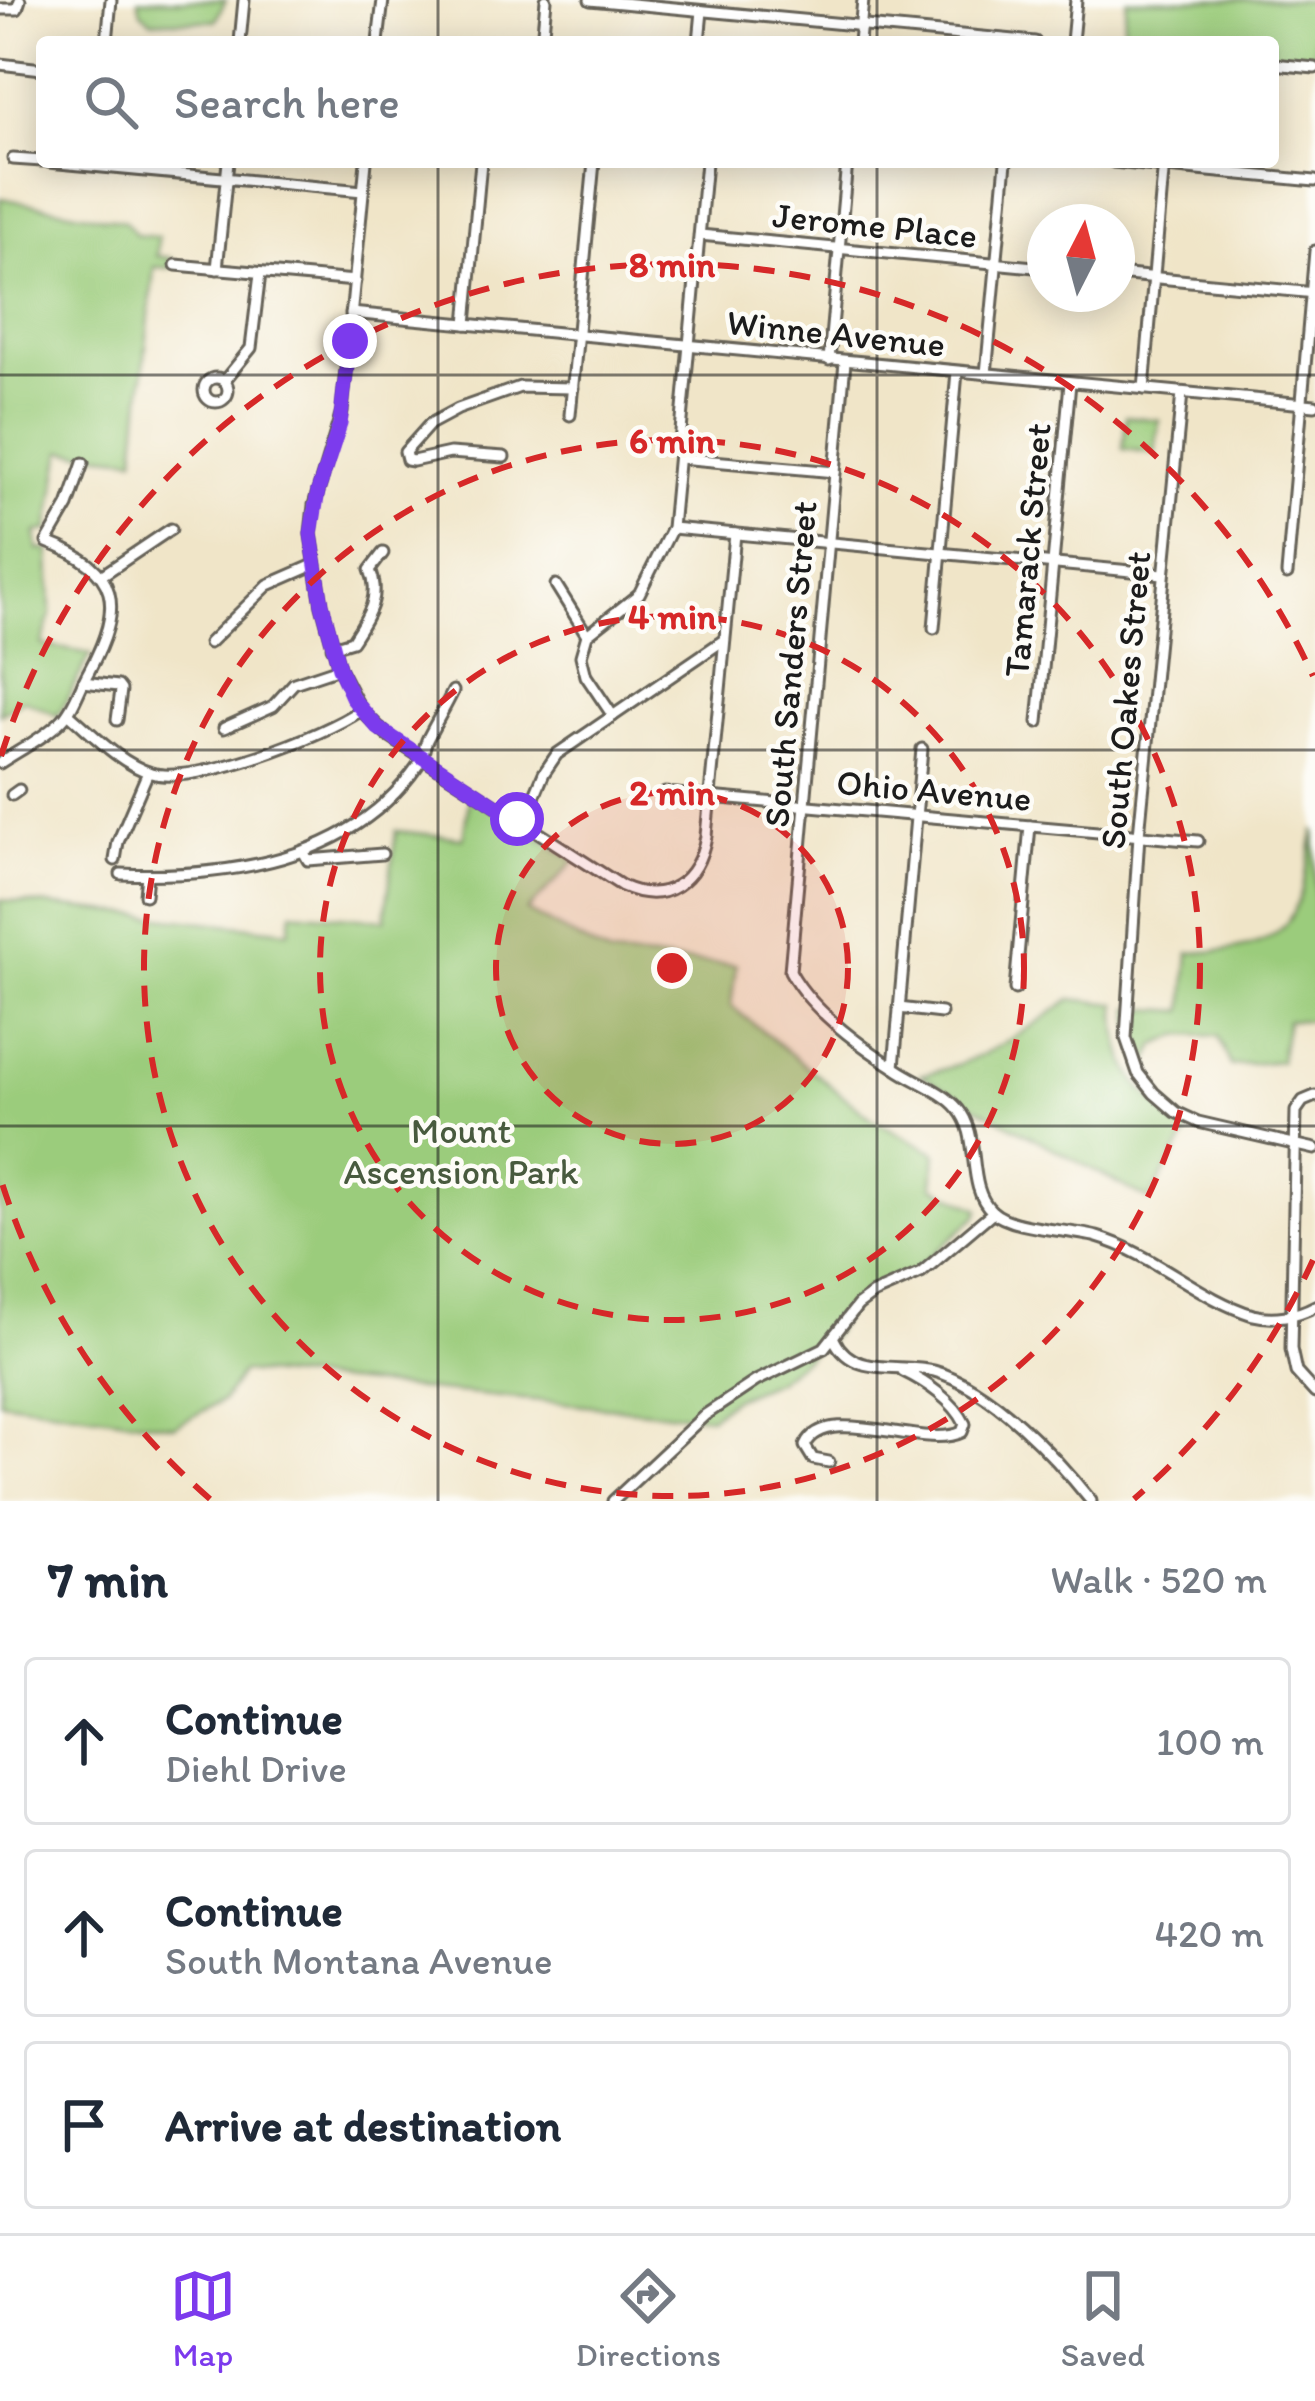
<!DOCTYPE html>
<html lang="en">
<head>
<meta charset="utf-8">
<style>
	body { margin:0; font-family:Itim,sans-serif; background:#f2f2f3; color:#1f2937 }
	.compass { position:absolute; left:1027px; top:204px; width:108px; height:108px; border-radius:50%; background:#fff; box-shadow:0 6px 30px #0003; rotate:6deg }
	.stop { position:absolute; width:36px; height:36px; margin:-27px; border:9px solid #7c3aed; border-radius:50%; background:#fff }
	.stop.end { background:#7c3aed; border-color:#fff; box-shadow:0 3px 12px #0008 }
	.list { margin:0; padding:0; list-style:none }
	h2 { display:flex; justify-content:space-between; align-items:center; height:156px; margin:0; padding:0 48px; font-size:51px }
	h2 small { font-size:39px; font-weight:400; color:#747a83 }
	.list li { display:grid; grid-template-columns:78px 1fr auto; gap:36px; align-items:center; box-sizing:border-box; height:168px; margin:0 24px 24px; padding:0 24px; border:3px solid #e0e1e3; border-radius:12px }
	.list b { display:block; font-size:45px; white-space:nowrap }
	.list p { margin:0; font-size:39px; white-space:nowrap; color:#747a83 }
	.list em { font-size:39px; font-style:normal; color:#747a83 }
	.icon { flex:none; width:66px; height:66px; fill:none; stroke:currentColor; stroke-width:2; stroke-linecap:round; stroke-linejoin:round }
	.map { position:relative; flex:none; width:1315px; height:1501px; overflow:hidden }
	.search { position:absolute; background:#fff; box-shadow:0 6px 30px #0003; left:36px; right:36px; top:36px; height:132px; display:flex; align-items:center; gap:30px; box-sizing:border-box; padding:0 42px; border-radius:12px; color:#747a83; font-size:45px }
	.sheet { height:732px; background:#fff }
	nav { display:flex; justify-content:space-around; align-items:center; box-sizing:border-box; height:168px; border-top:3px solid #e0e1e3; background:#fff; font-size:33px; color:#747a83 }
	nav a { display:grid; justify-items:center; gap:6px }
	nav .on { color:#7c3aed }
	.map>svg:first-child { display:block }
</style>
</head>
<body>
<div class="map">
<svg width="1315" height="1501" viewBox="0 0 1315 1501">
	<rect width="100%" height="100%" fill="#fdfcf7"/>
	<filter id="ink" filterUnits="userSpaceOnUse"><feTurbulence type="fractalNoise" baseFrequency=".00833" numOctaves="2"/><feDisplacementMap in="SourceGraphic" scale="24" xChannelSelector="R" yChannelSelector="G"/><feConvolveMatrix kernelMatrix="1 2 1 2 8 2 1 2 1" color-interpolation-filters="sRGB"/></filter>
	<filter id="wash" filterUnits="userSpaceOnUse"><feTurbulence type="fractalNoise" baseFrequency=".004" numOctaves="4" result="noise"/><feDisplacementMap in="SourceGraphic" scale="48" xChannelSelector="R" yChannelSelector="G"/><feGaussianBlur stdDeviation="2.7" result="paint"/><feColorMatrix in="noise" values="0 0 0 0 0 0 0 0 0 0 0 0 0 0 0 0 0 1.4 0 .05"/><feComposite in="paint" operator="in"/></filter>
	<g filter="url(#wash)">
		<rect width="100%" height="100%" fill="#f0e5c8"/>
		<g fill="#9bcc7c" stroke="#5c744c" stroke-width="3">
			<path d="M138 0H226L215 21H151L141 12Z"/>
			<path d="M1127 0H1315V58L1273 54V42L1122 39Z"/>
			<path d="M0 198 125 221 136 235 158 237 157 256 171 258 170 268 154 267 135 458 62 451 48 530 36 533 38 549 49 550 51 614 42 645 91 654 58 716 24 700 0 714Z"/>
			<path d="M1126 416 1159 420 1155 453 1123 449Z"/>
			<path d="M470 794 575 861 527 911 610 956 736 965 731 1006 872 1119 936 1153 933 1186 980 1209 978 1215 914 1271 866 1291 847 1309 832 1337 777 1380 734 1398 710 1417 242 1372 223 1400 175 1426 0 1401V900L289 931 292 912 385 920 396 831 463 838Z"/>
			<path d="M1315 830V1021L1287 1020 1280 1061 1231 1066 1218 1036 1180 1035 1156 1045 1145 1069 1133 1042 1131 1008 1184 1011 1189 953C1294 949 1296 925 1315 830Z"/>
			<path d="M1071 999 1117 1004C1116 1068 1137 1096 1192 1126L1149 1200 973 1105 966 1107 954 1094 921 1075C978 1064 1024 1033 1071 999Z"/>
		</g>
	</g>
	<g filter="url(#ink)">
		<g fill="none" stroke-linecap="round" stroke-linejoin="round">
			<defs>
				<g id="minor">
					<path d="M590 0 1035 42"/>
					<path d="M0 9H17L20 0"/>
					<path d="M107 42 111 0"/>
					<path d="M240 42 244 0"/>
					<path d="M378 42 383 0"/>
					<path d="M542 42 546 0"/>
					<path d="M699 42 702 11"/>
					<path d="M859 42 863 0"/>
					<path d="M1072 42 1076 0"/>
					<path d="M0 64 42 69"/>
					<path d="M1273 64 1315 68"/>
					<path d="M13 159 42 161"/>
					<path d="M48 162 363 191"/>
					<path d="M366 162 342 411 314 505 311 534 322 605 339 668 361 710 388 736 622 886C666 906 698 881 706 836L735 534"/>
					<path d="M1113 162 1315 181"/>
					<path d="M700 235 1045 268"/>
					<path d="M176 265 355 281"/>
					<path d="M217 269 228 162"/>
					<path d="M1117 274 1315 293"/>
					<path d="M351 313 1315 405"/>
					<path d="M466 324 481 162"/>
					<path d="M829 360 847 162"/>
					<path d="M845 362 790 971C811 1010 859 1045 897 1069 916 1082 943 1091 958 1109 982 1137 965 1186 992 1211 1012 1230 1069 1229 1097 1237 1153 1253 1198 1298 1253 1315 1273 1320 1297 1316 1315 1306"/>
					<path d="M986 374 1006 162"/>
					<circle cx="216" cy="390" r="12"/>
					<path d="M224 381 251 348 260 274"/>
					<path d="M1144 389 1164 162"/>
					<path d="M1182 393 1139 835 1126 1038 1138 1073 1154 1093 1176 1112 1198 1122 1315 1149"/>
					<path d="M570 415 594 162"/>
					<path d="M504 457 450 453 413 461 407 460 405 452 430 424 458 409 520 387 573 388"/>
					<path d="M679 458 835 472"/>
					<path d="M672 528 1163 574"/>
					<path d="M1287 574 1315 251"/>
					<path d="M101 576 171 529"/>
					<path d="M556 585 587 635"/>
					<path d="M934 628 957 372"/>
					<path d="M209 643 268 585 314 565"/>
					<path d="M332 647 352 641C367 618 382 597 370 570L383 553"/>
					<path d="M83 682 118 686 121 690 117 720"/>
					<path d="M68 713C93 734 119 763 151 773 194 786 324 736 361 710"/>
					<path d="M613 716 586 676 581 656 587 635 639 594 672 528 706 162"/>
					<path d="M1038 722 1070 383"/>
					<path d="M224 728 273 706 294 683 339 668"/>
					<path d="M0 763C20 750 45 737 62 720 74 708 80 687 89 671 124 606 121 570 47 542L68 506 83 463"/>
					<path d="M665 793 1198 841"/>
					<path d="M12 795 19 790"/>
					<path d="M523 823 544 773 557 754 724 640"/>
					<path d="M303 851 308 860 382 854"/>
					<path d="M115 860 118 842 148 772"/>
					<path d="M121 874C228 878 352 861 418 765 424 757 423 749 427 740 435 724 445 708 453 691"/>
					<path d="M145 895 147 875"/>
					<path d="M1015 989 1030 826"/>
					<path d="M899 1008 941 1013"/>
					<path d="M894 1067 922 749"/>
					<path d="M1315 1096 1303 1101 1296 1111 1291 1349 1296 1372 1315 1393"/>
					<path d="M834 1339C853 1379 900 1362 934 1371 990 1386 1056 1457 1091 1501"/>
					<path d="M829 1462 813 1459 805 1446C825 1401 924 1451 962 1432L965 1424C954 1401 926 1382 903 1371"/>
					<path d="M613 1501 705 1415 756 1381 824 1348 858 1305 873 1294 921 1273 993 1212"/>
				</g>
			</defs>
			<use href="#minor" stroke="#666258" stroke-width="15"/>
			<use href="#minor" stroke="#fff" stroke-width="9"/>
		</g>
	</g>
	<g fill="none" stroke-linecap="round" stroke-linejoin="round" filter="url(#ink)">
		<path stroke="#7c3aed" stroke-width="15" d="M350 341 340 424 318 491 311 534 322 604 339 668 353 699 378 728 517 819"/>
	</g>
	<path fill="none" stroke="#1c1c1c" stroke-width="3" stroke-opacity="0.55" d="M438 0V42M877 0V42M438 162V1501M877 162V1501M0 375H1315M0 750H1315M0 1126H1315"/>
	<circle cx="672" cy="968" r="176" fill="#d62828" fill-opacity=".12"/>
	<g fill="none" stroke="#d62828" stroke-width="6" stroke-dasharray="21 15">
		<circle cx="672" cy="968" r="176"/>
		<circle cx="672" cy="968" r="352"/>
		<circle cx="672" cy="968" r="528"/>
		<path d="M1313 1260A704 704 0 0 1 1134 1499M210 1499A704 704 0 0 1 1 1180M1 756A704 704 0 0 1 1313 676"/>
	</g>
	<g text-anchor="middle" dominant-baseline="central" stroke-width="9" stroke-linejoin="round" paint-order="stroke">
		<g font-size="36" fill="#1c1c1c" stroke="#fdfcf7">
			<text transform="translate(875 225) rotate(6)">Jerome Place</text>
			<text transform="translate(836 333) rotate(6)">Winne Avenue</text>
			<text transform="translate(1027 550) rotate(-85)">Tamarack Street</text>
			<text transform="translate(790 664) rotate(-85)">South Sanders Street</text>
			<text transform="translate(1125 700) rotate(-85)">South Oakes Street</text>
			<text transform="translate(934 790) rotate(5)">Ohio Avenue</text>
		</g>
		<g font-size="36" fill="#485a3e" stroke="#fdfcf7">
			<text x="461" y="1130">Mount<tspan x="461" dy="41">Ascension Park</tspan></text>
		</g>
	</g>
	<circle cx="672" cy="968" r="18" fill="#d62828" stroke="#fdfcf7" stroke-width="6"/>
	<g font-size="36" text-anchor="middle" font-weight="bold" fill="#d62828" stroke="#fdfcf7" stroke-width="9" stroke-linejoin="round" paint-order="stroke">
		<text x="672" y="277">8 min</text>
		<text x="672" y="453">6 min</text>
		<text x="672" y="629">4 min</text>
		<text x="672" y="805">2 min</text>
	</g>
</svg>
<svg class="compass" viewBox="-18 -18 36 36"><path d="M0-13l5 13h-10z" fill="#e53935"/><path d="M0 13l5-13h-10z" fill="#747a83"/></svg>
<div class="stop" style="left:517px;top:819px"></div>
<div class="stop end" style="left:350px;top:341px"></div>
<div class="search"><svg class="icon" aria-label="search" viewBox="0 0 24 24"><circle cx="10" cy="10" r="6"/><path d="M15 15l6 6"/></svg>Search here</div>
</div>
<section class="sheet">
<h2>7 min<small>Walk · 520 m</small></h2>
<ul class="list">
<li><svg class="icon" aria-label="ahead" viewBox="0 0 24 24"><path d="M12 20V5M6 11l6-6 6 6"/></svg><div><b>Continue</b><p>Diehl Drive</p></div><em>100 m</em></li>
<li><svg class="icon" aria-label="ahead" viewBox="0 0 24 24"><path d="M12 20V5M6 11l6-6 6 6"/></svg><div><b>Continue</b><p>South Montana Avenue</p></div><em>420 m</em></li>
<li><svg class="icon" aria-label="arrive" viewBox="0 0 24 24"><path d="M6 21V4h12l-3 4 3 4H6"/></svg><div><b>Arrive at destination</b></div></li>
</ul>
</section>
<nav>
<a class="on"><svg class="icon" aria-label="map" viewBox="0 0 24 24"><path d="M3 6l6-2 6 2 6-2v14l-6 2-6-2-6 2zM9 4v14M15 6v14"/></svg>Map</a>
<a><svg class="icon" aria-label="directions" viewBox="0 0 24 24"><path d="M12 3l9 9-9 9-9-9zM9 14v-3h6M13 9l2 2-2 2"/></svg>Directions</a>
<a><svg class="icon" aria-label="saved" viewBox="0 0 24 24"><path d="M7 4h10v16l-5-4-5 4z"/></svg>Saved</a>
</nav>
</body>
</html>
